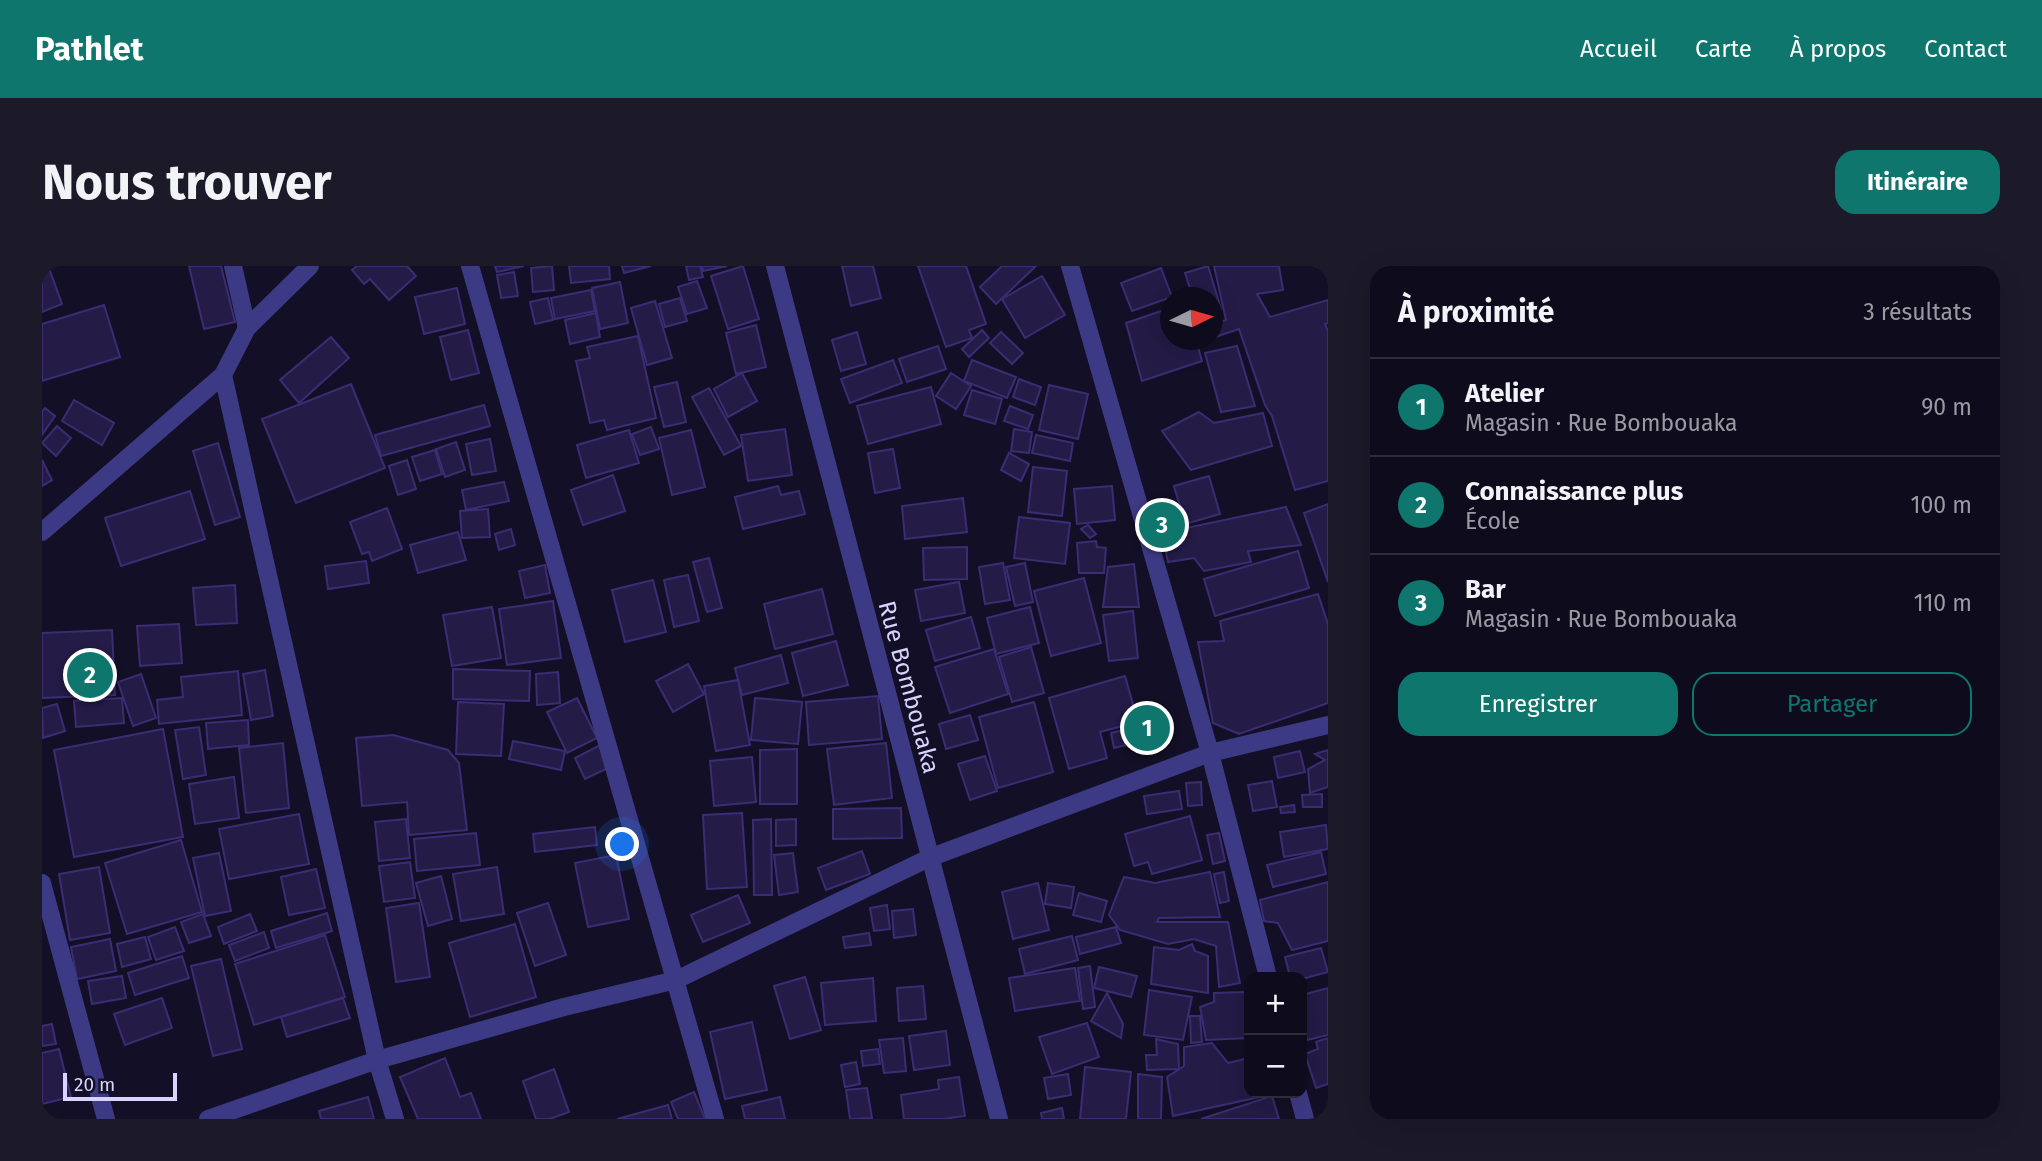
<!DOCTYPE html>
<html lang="fr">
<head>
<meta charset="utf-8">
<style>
	body { margin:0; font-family:"Fira Sans",sans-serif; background:#1c1929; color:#f1f3f6 }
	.controls { position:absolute; right:21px; bottom:21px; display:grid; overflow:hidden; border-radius:14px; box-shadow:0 7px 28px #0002 }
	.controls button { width:63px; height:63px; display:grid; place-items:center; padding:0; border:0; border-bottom:2px solid #2e2b3b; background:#0e0b1c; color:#f1f3f6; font:35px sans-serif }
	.compass { position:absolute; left:1118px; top:21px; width:63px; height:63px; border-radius:50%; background:#0e0b1c; box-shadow:0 7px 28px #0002; rotate:85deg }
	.scale { position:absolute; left:21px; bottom:18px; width:114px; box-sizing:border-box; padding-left:7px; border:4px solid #d9d4ff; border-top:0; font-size:19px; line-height:24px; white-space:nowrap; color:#d9d4ff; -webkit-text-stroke:5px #130f26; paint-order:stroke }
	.you { position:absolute; left:581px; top:579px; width:24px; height:24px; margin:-18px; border:5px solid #fff; border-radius:50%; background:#1a73e8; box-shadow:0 0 0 10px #1a73e833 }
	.badge { display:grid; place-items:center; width:46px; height:46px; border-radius:50%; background:#0f766e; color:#fff; font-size:23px; font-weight:700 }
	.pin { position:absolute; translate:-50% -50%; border:4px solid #fff; box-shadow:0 2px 7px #0006 }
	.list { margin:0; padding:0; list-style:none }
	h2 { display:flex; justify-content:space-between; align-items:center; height:91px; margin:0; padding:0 28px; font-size:30px }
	h2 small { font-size:23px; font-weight:400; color:#9b9ba3 }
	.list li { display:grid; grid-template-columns:46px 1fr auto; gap:21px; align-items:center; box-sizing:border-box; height:98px; padding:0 28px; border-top:2px solid #2e2b3b }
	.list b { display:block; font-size:26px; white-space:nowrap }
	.list p { margin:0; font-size:23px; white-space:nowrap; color:#9b9ba3 }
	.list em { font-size:23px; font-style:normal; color:#9b9ba3 }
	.actions { display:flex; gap:14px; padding:21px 28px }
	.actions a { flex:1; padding:16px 0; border:2px solid #0f766e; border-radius:21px; text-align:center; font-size:24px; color:#0f766e }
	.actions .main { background:#0f766e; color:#fff }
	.map { position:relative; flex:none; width:1286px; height:853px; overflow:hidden; border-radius:21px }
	header { display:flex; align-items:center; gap:42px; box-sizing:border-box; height:98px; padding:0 35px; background:#0f766e; color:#fff }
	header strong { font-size:33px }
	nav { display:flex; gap:38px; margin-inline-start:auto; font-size:24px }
	.intro { display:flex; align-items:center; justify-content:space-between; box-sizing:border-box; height:168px; padding:0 42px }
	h1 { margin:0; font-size:49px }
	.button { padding:18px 32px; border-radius:21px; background:#0f766e; color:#fff; font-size:24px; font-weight:700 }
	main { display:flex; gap:42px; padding:0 42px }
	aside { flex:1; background:#0e0b1c; border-radius:21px; box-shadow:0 7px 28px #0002 }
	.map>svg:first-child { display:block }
</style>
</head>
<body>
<header>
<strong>Pathlet</strong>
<nav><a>Accueil</a><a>Carte</a><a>À propos</a><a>Contact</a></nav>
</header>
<div class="intro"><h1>Nous trouver</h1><a class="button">Itinéraire</a></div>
<main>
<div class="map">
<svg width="1286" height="853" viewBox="0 0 1286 853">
	<rect width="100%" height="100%" fill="#130f26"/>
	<g fill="#241b47" stroke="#3b2d73" stroke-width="2">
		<path d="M147 0H179L193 56 162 63Z"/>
		<path d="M315 0H365L374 10 347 34 328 13 322 18 310 4Z"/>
		<path d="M453 0H482L455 6Z"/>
		<path d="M510 0 512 24 491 26 489 2Z"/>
		<path d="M527 0H567L568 13 529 17Z"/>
		<path d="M580 0H609L582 7Z"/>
		<path d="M644 0H658L661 11 647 14Z"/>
		<path d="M660 0H685L661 5Z"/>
		<path d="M701 0 717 53 686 63 669 10Z"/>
		<path d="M800 0H831L839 32 809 40Z"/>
		<path d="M876 0H924L944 58 927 64 930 72 904 81Z"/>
		<path d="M960 0H994L954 38 938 21Z"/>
		<path d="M1166 0 1179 43 1170 46V32H1151L1143 7Z"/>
		<path d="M1172 0H1237L1241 24 1215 28 1228 51 1286 34V57L1283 58 1286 65V215L1253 224 1230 150 1223 139 1197 63 1170 72V58L1184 54Z"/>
		<path d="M7 2 20 38 0 46V5Z"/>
		<path d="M1119 2 1130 31 1090 45 1079 17Z"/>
		<path d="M472 6 476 30 459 32 455 9Z"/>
		<path d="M1000 10 1023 49 983 72 960 33Z"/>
		<path d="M655 15 665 42 645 48 636 21Z"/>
		<path d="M578 16 586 57 558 63 550 22Z"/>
		<path d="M415 22 423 58 382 68 373 31Z"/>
		<path d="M549 24 553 45 513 53 509 32Z"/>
		<path d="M506 32 511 54 493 58 488 36Z"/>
		<path d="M638 32 645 55 623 61 617 38Z"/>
		<path d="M613 35 630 92 605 99 589 42Z"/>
		<path d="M62 39 78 91 0 115V58Z"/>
		<path d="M1128 42V74H1154L1160 95 1100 115 1084 57Z"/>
		<path d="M554 47 558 71 528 78 523 54Z"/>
		<path d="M714 59 724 101 694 108 684 67Z"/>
		<path d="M426 64 437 107 409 114 398 71Z"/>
		<path d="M940 64 947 72 927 91 920 83Z"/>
		<path d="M815 66 824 98 799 105 790 74Z"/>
		<path d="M959 66 981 87 970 98 948 77Z"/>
		<path d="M596 70 614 152 565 164 562 154 548 157 534 95 548 92 545 81Z"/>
		<path d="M289 71 307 92 257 137 238 114Z"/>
		<path d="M896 80 904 103 865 116 857 93Z"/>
		<path d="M1195 80 1213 140 1179 146 1163 87Z"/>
		<path d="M851 94 860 117 808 137 799 113Z"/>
		<path d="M930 94 974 111 965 132 922 115Z"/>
		<path d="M700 107 715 135 686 151 672 123Z"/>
		<path d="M909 107 929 120 914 143 894 130Z"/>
		<path d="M977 113 999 121 993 139 971 131Z"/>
		<path d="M635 116 644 156 622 161 612 121Z"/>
		<path d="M309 118 343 202 254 237 220 153Z"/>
		<path d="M1007 119 1046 128 1036 173 997 164Z"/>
		<path d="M889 121 899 158 826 178 815 140Z"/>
		<path d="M667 122 699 180 682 189 650 131Z"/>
		<path d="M930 124 960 133 953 158 922 149Z"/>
		<path d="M32 134 72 157 60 179 20 155Z"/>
		<path d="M442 139 448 160 339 190 333 169Z"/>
		<path d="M968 140 991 149 986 163 962 155Z"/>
		<path d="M3 142 13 150 0 169V146Z"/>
		<path d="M1157 146 1172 157 1221 147 1230 180 1149 204 1120 165Z"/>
		<path d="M15 160 29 172 14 190 0 177Z"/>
		<path d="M609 161 617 183 598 189 590 168Z"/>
		<path d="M743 163 750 209 706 215 699 169Z"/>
		<path d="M972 163 990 166 987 187 969 185Z"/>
		<path d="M587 164 597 197 544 212 535 179Z"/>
		<path d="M649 164 663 221 630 229 617 172Z"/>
		<path d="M994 169 1031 177 1028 195 990 187Z"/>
		<path d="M448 173 454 205 430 209 424 178Z"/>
		<path d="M414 176 423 204 403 211 394 183Z"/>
		<path d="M176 177 198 251 173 259 151 185Z"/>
		<path d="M851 183 858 222 833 227 826 187Z"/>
		<path d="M393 184 400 208 378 215 370 191Z"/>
		<path d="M967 187 987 198 979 215 959 204Z"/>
		<path d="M0 194 10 214 0 220Z"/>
		<path d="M365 194 374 223 356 229 347 200Z"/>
		<path d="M991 201 1025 205 1020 250 986 246Z"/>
		<path d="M571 209 583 245 541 259 529 224Z"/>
		<path d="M1167 210 1178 248 1143 258 1132 220Z"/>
		<path d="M462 216 467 235 424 244 420 224Z"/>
		<path d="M736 220 739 229 757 225 763 248 701 263 693 231Z"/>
		<path d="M1070 220 1073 254 1035 258 1032 223Z"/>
		<path d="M148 225 163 273 79 300 63 252Z"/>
		<path d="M921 232 925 266 863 273 860 240Z"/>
		<path d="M1286 238V316L1262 247Z"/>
		<path d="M1244 241 1259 279 1206 285 1209 296 1162 305 1152 292 1126 296 1120 267Z"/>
		<path d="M345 242 360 283 330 295 327 286 320 288 308 256Z"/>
		<path d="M446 243 448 271 420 272 418 245Z"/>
		<path d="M977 251 1028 257 1023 298 972 292Z"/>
		<path d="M1046 259 1054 268 1048 272 1039 263Z"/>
		<path d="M469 263 473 279 457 284 453 268Z"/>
		<path d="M416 266 424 294 376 307 368 279Z"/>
		<path d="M1054 275 1055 281 1064 282 1062 307H1037L1035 277Z"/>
		<path d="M925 281V313L882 314 881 282Z"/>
		<path d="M1256 285 1267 322 1173 350 1162 313Z"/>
		<path d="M667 292 680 342 665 346 651 296Z"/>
		<path d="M324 295 327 317 286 323 283 300Z"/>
		<path d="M961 297 968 334 943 338 937 301Z"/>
		<path d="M983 297 991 336 973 340 964 301Z"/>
		<path d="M1092 298 1097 341H1061L1066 301Z"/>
		<path d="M503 299 508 327 483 332 477 305Z"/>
		<path d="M646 309 657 355 632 361 622 314Z"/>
		<path d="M1042 312 1059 377 1009 390 992 325Z"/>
		<path d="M611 314 624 366 583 376 570 324Z"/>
		<path d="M917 316 923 347 879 355 873 324Z"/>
		<path d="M193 319 195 357 154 359 151 322Z"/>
		<path d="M780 323 791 368 733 383 722 338Z"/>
		<path d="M1276 328 1286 358V437L1197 468 1171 457 1156 376 1182 375 1178 355Z"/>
		<path d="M511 335 519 392 465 399 457 343Z"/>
		<path d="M450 341 459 392 410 400 401 349Z"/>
		<path d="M988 341 997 377 954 388 945 352Z"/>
		<path d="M1091 345 1096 392 1067 395 1061 349Z"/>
		<path d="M929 351 938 382 893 395 884 364Z"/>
		<path d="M137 358 140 397 98 400 95 360Z"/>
		<path d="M70 364 73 429 0 432V367Z"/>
		<path d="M794 375 806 419 761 430 750 387Z"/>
		<path d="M989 381 1002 427 970 436 957 391Z"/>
		<path d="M952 383 966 428 908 447 893 401Z"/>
		<path d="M739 389 746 417 700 429 693 402Z"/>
		<path d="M646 398 662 428 631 446 614 415Z"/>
		<path d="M411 403 488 405 487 435 411 433Z"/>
		<path d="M223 404 231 450 209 454 201 408Z"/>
		<path d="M196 405 200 449 117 458 115 434 141 431 139 411Z"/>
		<path d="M516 406 518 437 495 439 494 408Z"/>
		<path d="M99 408 114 452 91 460 76 416Z"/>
		<path d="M1083 410 1096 456 1058 466 1065 492 1027 503 1007 432Z"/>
		<path d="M696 414 708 479 674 485 662 420Z"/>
		<path d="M836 430 840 473 767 479 764 436Z"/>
		<path d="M80 432 82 457 34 461 32 435Z"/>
		<path d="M535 432 555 472 525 487 505 446Z"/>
		<path d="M713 432 760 436 756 478 709 474Z"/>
		<path d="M416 436 462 438 459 490 414 488Z"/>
		<path d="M992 436 1011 506 956 522 937 451Z"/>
		<path d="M15 438 23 465 1 472 0 442Z"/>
		<path d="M928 449 936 474 904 483 897 458Z"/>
		<path d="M206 454 207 479 166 483 164 457Z"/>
		<path d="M157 461 164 509 141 513 133 464Z"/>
		<path d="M1093 461 1096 476 1072 482 1069 467Z"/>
		<path d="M121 463 141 571 32 591 12 484Z"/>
		<path d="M351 469 406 484 417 497 425 564 367 569 365 536 320 540 314 472Z"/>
		<path d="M471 475 523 485 519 504 467 493Z"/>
		<path d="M241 477 247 542 204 547 197 482Z"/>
		<path d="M844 477 850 532 792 539 785 483Z"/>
		<path d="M558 479 568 501 543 513 533 492Z"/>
		<path d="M755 483V538H718V484Z"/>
		<path d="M1286 484V521L1268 527 1266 503 1283 494 1273 488Z"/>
		<path d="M1258 485 1263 506 1236 512 1232 491Z"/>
		<path d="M943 490 955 525 928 534 916 498Z"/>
		<path d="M710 491 714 536 672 540 668 495Z"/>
		<path d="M192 511 197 552 153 558 147 518Z"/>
		<path d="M1230 515 1235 541 1211 545 1206 519Z"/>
		<path d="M1159 516 1160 539 1146 540 1144 517Z"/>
		<path d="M1137 525 1140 543 1105 548 1102 530Z"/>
		<path d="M1280 528V541H1261L1260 529Z"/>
		<path d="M1252 539 1253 546 1239 547 1238 541Z"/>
		<path d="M859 542 860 572 791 573V543Z"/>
		<path d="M700 547 705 621 665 623 661 549Z"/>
		<path d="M257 548 267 598 187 613 177 563Z"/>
		<path d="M1148 550 1160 594 1110 608 1106 596 1092 600 1083 568Z"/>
		<path d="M364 553 368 592 337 595 333 556Z"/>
		<path d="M729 553 730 629H712L711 554Z"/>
		<path d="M754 553V579L734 580V554Z"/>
		<path d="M1284 559 1286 583 1242 591 1238 566Z"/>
		<path d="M553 561 555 579 493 586 491 568Z"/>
		<path d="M434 567 438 599 375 605 372 573Z"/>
		<path d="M1177 567 1183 595 1171 598 1165 569Z"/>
		<path d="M139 574 160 646 85 668 63 597Z"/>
		<path d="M820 585 828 608 784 624 776 602Z"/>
		<path d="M1279 586 1284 608 1231 621 1225 599Z"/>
		<path d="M177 587 189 645 163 650 151 592Z"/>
		<path d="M751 587 756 626 737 629 732 589Z"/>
		<path d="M574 589 587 653 546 661 533 597Z"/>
		<path d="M368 596 373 632 342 636 337 600Z"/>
		<path d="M57 601 68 667 28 674 17 608Z"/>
		<path d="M455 601 462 648 419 655 411 608Z"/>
		<path d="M274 603 283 642 247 649 239 611Z"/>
		<path d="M1168 606 1178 651 1117 652 1115 656H1186L1198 717 1177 721 1174 680 1152 673 1126 678 1078 664 1067 649 1082 611 1113 617Z"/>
		<path d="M1182 606 1187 635 1178 637 1172 608Z"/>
		<path d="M399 610 410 653 386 660 374 617Z"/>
		<path d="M1286 616V675L1250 684 1236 657 1222 655 1218 634Z"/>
		<path d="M996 617 1007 664 971 673 960 626Z"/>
		<path d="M1006 617 1032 621 1029 642 1003 638Z"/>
		<path d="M1037 627 1065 635 1059 656 1031 649Z"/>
		<path d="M696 629 708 657 661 676 649 649Z"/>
		<path d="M377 637 388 711 354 716 344 642Z"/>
		<path d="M506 637 524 689 493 700 475 647Z"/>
		<path d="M845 639 848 663 832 665 828 642Z"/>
		<path d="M871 643 874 669 852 672 850 645Z"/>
		<path d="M285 647 290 665 234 682 229 665Z"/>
		<path d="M161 648 169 670 147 677 139 656Z"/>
		<path d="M208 648 215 665 182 678 176 661Z"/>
		<path d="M473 658 494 731 428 751 407 677Z"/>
		<path d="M133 661 142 685 114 694 106 671Z"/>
		<path d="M1074 661 1079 677 1038 688 1034 671Z"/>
		<path d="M222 666 227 682 193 695 187 679Z"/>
		<path d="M827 667 829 679 803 682 801 671Z"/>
		<path d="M283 669 303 731 212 759 193 698Z"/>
		<path d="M1030 670 1036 694 983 708 977 683Z"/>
		<path d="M103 671 109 693 80 701 75 678Z"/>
		<path d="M68 673 74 705 35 713 29 681Z"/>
		<path d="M1150 678 1153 685 1166 690V727L1109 718 1112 681 1137 684Z"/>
		<path d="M1279 682 1286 706 1260 713 1248 711 1243 691Z"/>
		<path d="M140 690 147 712 93 729 86 707Z"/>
		<path d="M179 693 200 783 171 790 149 700Z"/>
		<path d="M1048 700 1053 741 1041 743 1036 702Z"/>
		<path d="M1057 701 1095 710 1089 731 1052 722Z"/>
		<path d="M1033 702 1038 735 973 745 967 712Z"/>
		<path d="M80 710 84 732 50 738 46 715Z"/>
		<path d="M763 711 779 764 748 773 732 720Z"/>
		<path d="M831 712 834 755 783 759 779 717Z"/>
		<path d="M881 720 884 753 857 755 855 722Z"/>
		<path d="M1286 722V769L1265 774 1260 752V729Z"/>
		<path d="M1107 724 1150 731 1141 774 1102 769Z"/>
		<path d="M1203 726 1207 772 1164 774 1158 741 1172 736V727Z"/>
		<path d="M1065 727 1081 758 1079 772 1049 755Z"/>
		<path d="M120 732 130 762 83 779 72 748Z"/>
		<path d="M301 732 308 752 245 771 239 751Z"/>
		<path d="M1148 750H1158L1160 776 1149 777Z"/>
		<path d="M710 756 725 824 683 833 668 766Z"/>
		<path d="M1045 757 1057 791 1010 808 997 771Z"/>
		<path d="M10 758 14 778 0 780V760Z"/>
		<path d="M904 765 908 799 872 804 867 770Z"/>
		<path d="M861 772 864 805 842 807 837 774Z"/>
		<path d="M1286 772V818L1274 822 1263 788 1276 783 1274 776Z"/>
		<path d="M1114 773 1136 778 1137 803 1105 804 1104 789H1115Z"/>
		<path d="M1170 777 1186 797 1207 792V827H1224L1222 830 1131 850 1125 811 1142 800V781Z"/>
		<path d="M17 783 29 831 0 838V787Z"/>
		<path d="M836 783 838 798 821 800 819 785Z"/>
		<path d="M403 792 418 831 429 827 439 853H376L358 811Z"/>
		<path d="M814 796 818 818 803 821 799 799Z"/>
		<path d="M1043 801 1089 806 1084 853H1038Z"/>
		<path d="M512 803 527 846 508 853H494L481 815Z"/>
		<path d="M1026 808 1029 829 1006 833 1002 812Z"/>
		<path d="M1096 808 1120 811 1119 853H1096Z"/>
		<path d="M917 811 923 850 901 853H862L859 829 897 823 896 814Z"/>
		<path d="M825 822 830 852 808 853 804 824Z"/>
		<path d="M652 826 663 853H636L629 836Z"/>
		<path d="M1230 830 1237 853H1159Z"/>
		<path d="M326 831 332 853H279L277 845Z"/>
		<path d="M738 831 743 853H703L700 840Z"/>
		<path d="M626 839 630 853H575Z"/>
		<path d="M1020 842 1022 853H1000L999 847Z"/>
	</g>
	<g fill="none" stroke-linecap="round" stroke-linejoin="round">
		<g stroke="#3d3a85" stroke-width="18">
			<path d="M191 0 205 62"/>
			<path d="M428 0 673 853"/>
			<path d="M733 0 957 853"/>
			<path d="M1028 0 1168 487 1226 711"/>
			<path d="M181 109 335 794 353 853"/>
			<path d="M0 266 181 109 205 62 268 0"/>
			<path d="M0 617 64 853"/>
			<path d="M1256 827 1263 853"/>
			<path d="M166 853 335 794 522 741 634 714 887 592 1168 487 1286 459"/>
		</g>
	</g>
	<g text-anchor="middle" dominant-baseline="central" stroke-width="5" stroke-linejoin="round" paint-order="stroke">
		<g font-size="24" fill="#d9d4ff" stroke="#130f26">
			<text transform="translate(867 421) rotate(75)">Rue Bombouaka</text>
		</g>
	</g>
</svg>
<div class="controls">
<button>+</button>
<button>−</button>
</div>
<svg class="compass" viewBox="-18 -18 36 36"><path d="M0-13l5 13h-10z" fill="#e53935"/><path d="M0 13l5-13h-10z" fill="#9b9ba3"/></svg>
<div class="scale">20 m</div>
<div class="you"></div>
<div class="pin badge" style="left:1105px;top:462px">1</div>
<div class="pin badge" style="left:48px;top:409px">2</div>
<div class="pin badge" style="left:1120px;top:259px">3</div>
</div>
<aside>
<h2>À proximité<small>3 résultats</small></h2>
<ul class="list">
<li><span class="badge">1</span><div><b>Atelier</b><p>Magasin · Rue Bombouaka</p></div><em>90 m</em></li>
<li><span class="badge">2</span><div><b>Connaissance plus</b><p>École</p></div><em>100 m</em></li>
<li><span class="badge">3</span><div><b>Bar</b><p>Magasin · Rue Bombouaka</p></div><em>110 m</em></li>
</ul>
<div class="actions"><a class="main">Enregistrer</a><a>Partager</a></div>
</aside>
</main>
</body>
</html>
